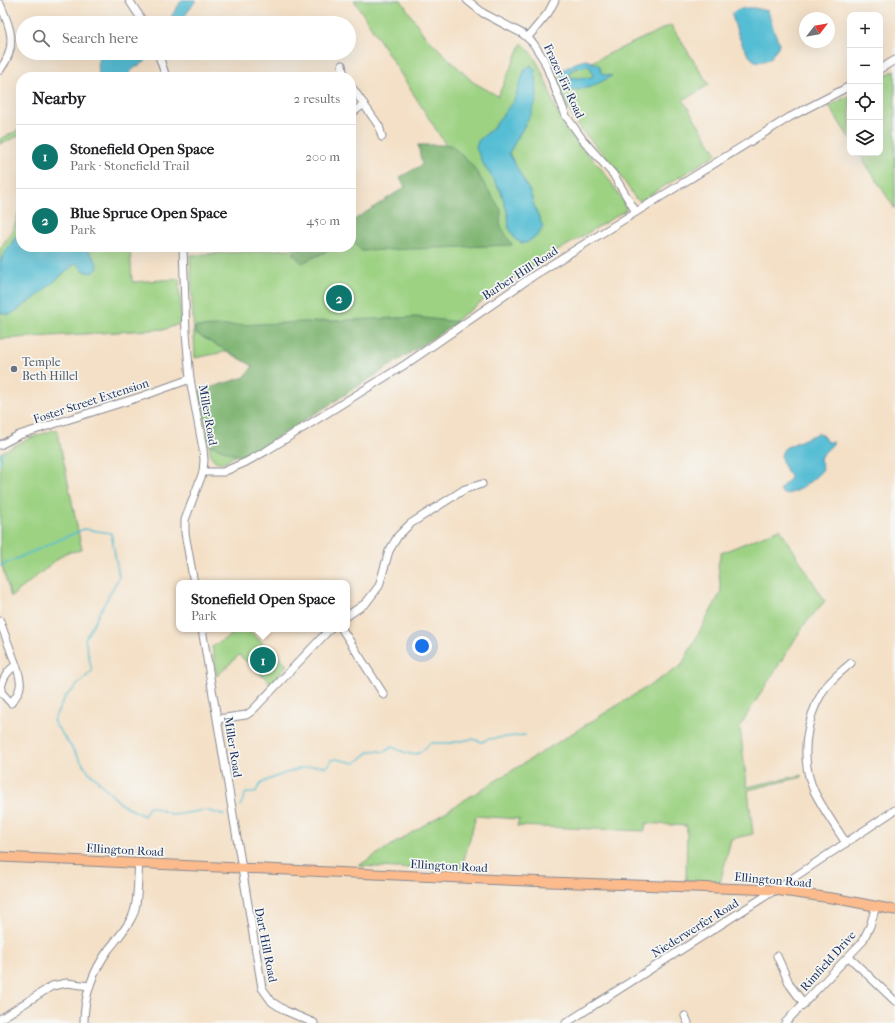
<!DOCTYPE html>
<html lang="en">
<head>
<meta charset="utf-8">
<style>
	body { margin:0; font-family:"IM FELL French Canon",serif; background:#f2f2f2; color:#202124 }
	.controls { position:absolute; right:12px; top:12px; display:grid; overflow:hidden; border-radius:8px; box-shadow:0 4px 16px #0002 }
	.controls button { width:36px; height:36px; display:grid; place-items:center; padding:0; border:0; border-bottom:1px solid #e0e0e0; background:#fff; color:#202124; font:20px sans-serif }
	.compass { position:absolute; left:799px; top:12px; width:36px; height:36px; border-radius:50%; background:#fff; box-shadow:0 4px 16px #0002; rotate:59deg }
	.you { position:absolute; left:422px; top:646px; width:14px; height:14px; margin:-10px; border:3px solid #fff; border-radius:50%; background:#1a73e8; box-shadow:0 0 0 6px #1a73e833 }
	.badge { display:grid; place-items:center; width:26px; height:26px; border-radius:50%; background:#0f766e; color:#fff; font-size:13px; font-weight:700 }
	.pin { position:absolute; translate:-50% -50%; border:2px solid #fff; box-shadow:0 1px 4px #0006 }
	.popup { position:absolute; left:176px; top:580px; width:174px; height:52px; box-sizing:border-box; display:grid; place-content:center; border-radius:8px; background:#fff; filter:drop-shadow(0 1px 3px #0005); font-size:13px; white-space:nowrap; color:#757577 }
	.popup b { font-size:15px; color:#202124 }
	.popup::after { content:''; position:absolute; left:50%; top:100%; margin-left:-8px; border:8px solid transparent; border-top-color:#fff }
	.list { margin:0; padding:0; list-style:none }
	h2 { display:flex; justify-content:space-between; align-items:center; height:52px; margin:0; padding:0 16px; font-size:17px }
	h2 small { font-size:13px; font-weight:400; color:#757577 }
	.list li { display:grid; grid-template-columns:26px 1fr auto; gap:12px; align-items:center; box-sizing:border-box; height:64px; padding:0 16px; border-top:1px solid #e0e0e0 }
	.list b { display:block; font-size:15px; white-space:nowrap }
	.list p { margin:0; font-size:13px; white-space:nowrap; color:#757577 }
	.list em { font-size:13px; font-style:normal; color:#757577 }
	.icon { flex:none; width:22px; height:22px; fill:none; stroke:currentColor; stroke-width:2; stroke-linecap:round; stroke-linejoin:round }
	.map { position:relative; flex:none; width:895px; height:1023px; overflow:hidden }
	.search { position:absolute; background:#fff; box-shadow:0 4px 16px #0002; left:16px; top:16px; width:340px; height:44px; display:flex; align-items:center; gap:10px; box-sizing:border-box; padding:0 14px; border-radius:22px; color:#757577; font-size:15px }
	.panel { position:absolute; background:#fff; box-shadow:0 4px 16px #0002; left:16px; top:72px; width:340px; height:180px; border-radius:16px }
	.map>svg:first-child { display:block }
</style>
</head>
<body>
<div class="map">
<svg width="895" height="1023" viewBox="0 0 895 1023">
	<rect width="100%" height="100%" fill="#f6f6f2"/>
	<filter id="ink" filterUnits="userSpaceOnUse"><feTurbulence type="fractalNoise" baseFrequency=".025" numOctaves="2"/><feDisplacementMap in="SourceGraphic" scale="8" xChannelSelector="R" yChannelSelector="G"/><feConvolveMatrix kernelMatrix="1 2 1 2 8 2 1 2 1" color-interpolation-filters="sRGB"/></filter>
	<filter id="wash" filterUnits="userSpaceOnUse"><feTurbulence type="fractalNoise" baseFrequency=".012" numOctaves="4" result="noise"/><feDisplacementMap in="SourceGraphic" scale="16" xChannelSelector="R" yChannelSelector="G"/><feGaussianBlur stdDeviation="0.9" result="paint"/><feColorMatrix in="noise" values="0 0 0 0 0 0 0 0 0 0 0 0 0 0 0 0 0 1.4 0 .05"/><feComposite in="paint" operator="in"/></filter>
	<g filter="url(#wash)">
		<rect width="100%" height="100%" fill="#f4e0c6"/>
		<g fill="#9dd283" stroke="#5c8070">
			<path d="M354 0H401L424 35 473 82 498 96 522 43C547 65 549 104 568 132 577 144 588 154 599 166 606 174 612 184 618 193 621 198 626 203 626 210L521 273 451 324 267 440 223 462C218 463 214 461 211 456L200 395 265 381 259 345 195 358 190 255 327 247H351V231L456 161Z"/>
			<path d="M671 25 709 85 683 100 717 154 640 201 635 198 613 164 582 131 574 119 567 107 557 78Z"/>
			<path d="M895 70V209L859 153H880V79Z"/>
			<path d="M850 95V139L829 106Z"/>
			<path d="M21 129V135L0 144V139Z"/>
			<path d="M21 210V247H130L132 282 179 279 181 323 166 329 0 339V249L14 227 19 212Z"/>
			<path d="M57 429 82 550 65 553 11 597 0 559V453L30 438Z"/>
			<path d="M780 529 825 601 804 625 740 726 747 787 802 775V777L748 790 753 834 731 839 720 883 686 881 687 826 646 823 645 831 517 826 519 819 476 816 461 871 358 866 681 666 721 592 718 566 721 553Z"/>
			<path d="M241 629H247L287 665 271 683 239 655 217 676 212 647Z"/>
		</g>
		<g fill="#7eb471" stroke="#4c7268">
			<path d="M418 145H451L472 165 501 210 500 225 512 245 362 251 351 241V222L405 187 400 177 422 165Z"/>
			<path d="M306 247H336L302 263 292 253Z"/>
			<path d="M416 317 458 322 321 410 244 458 210 445 199 391 245 377 253 366 195 333V327Z"/>
		</g>
		<g fill="#56bed4" stroke="#387699" fill-rule="evenodd">
			<path d="M182 0H196L180 23H167Z"/>
			<path d="M754 8 768 11 774 31 779 43 778 47 773 53 771 58C767 60 760 63 756 61 745 58 734 25 732 14 736 7 747 8 754 8Z"/>
			<path d="M102 53H145V62C136 67 133 67 127 77H99L98 60Z"/>
			<path d="M586 60 599 65 602 74 612 76 591 87 572 91C567 86 561 79 560 72L575 63ZM587 66 590 67 593 75 592 77 577 78 569 77V73L574 68H579Z"/>
			<path d="M531 65 535 70 536 76 537 95 536 102 531 114 509 153 530 192 536 211 543 227 538 235 526 243H522L516 240 509 228 508 215 501 192 482 162 476 148 478 141 493 128 514 100 525 69Z"/>
			<path d="M21 230V247H83C90 252 97 259 98 268 90 278 83 270 76 263L35 298 13 313 7 315 0 312V262L5 252Z"/>
			<path d="M818 433 823 436 827 442H833V444L821 456 820 460 823 469C816 478 794 496 783 494L780 489C783 484 789 482 790 477 786 467 776 458 785 448Z"/>
		</g>
		<g fill="none" stroke-linecap="round" stroke-linejoin="round">
			<g stroke="#56bed4" stroke-width="1.5">
				<path d="M0 464 3 452"/>
				<path d="M0 566 84 529 111 533 119 577 85 639 92 671 65 697 53 721 88 771 121 804 144 816 149 806 174 815 205 810 224 815"/>
				<path d="M240 806 246 793H255C257 790 259 785 262 783 273 777 315 761 326 767L329 765 331 760 336 759 355 763C369 754 365 748 384 752L392 747C410 755 416 760 430 743H450L472 739 482 742 488 739 525 735"/>
			</g>
		</g>
	</g>
	<g filter="url(#ink)">
		<g fill="none" stroke-linecap="round" stroke-linejoin="round">
			<defs>
				<g id="minor">
					<path d="M129 0 144 23"/>
					<path d="M467 0 483 13 523 34 533 43 544 60 566 116 583 140 613 174 636 212"/>
					<path d="M0 4C11 28 18 46 0 70"/>
					<path d="M528 37 548 13 555 0"/>
					<path d="M158 53 166 77"/>
					<path d="M342 65 344 77"/>
					<path d="M880 69 895 60"/>
					<path d="M351 86 379 126 382 137"/>
					<path d="M351 114 364 104"/>
					<path d="M183 247 186 333 190 379 203 449 204 460 203 472 185 520V533L194 583"/>
					<path d="M0 445 19 435 143 396 190 379"/>
					<path d="M203 472H223L246 462 266 451 406 364 533 276 615 225 790 117 850 86"/>
					<path d="M347 616 366 603 379 586 389 551 398 536 410 524 465 489 482 484"/>
					<path d="M0 621 2 627 16 665C22 682 23 689 11 703L1 692C1 681 7 671 16 665"/>
					<path d="M202 629C223 749 241 869 262 988L272 1002 286 1011 314 1023"/>
					<path d="M342 629 384 695"/>
					<path d="M218 719 246 715 252 711 330 629"/>
					<path d="M846 843C835 826 823 809 814 791 800 760 805 720 823 691 830 680 841 672 851 663"/>
					<path d="M777 956 790 985 804 1004"/>
					<path d="M849 957 895 1001"/>
					<path d="M685 1016 688 1023"/>
					<path d="M0 1019 52 986 67 983 89 986"/>
					<path d="M84 1023C84 995 92 972 109 949 117 939 126 929 132 917 139 904 137 879 139 863"/>
					<path d="M566 1023 775 890 895 810"/>
					<path d="M785 1023 862 942 870 926 876 906"/>
				</g>
				<path id="major" d="M0 857 549 882 775 890 838 899 895 910"/>
			</defs>
			<use href="#minor" stroke="#888892" stroke-width="9"/>
			<use href="#major" stroke="#888892" stroke-width="11"/>
			<use href="#minor" stroke="#fff" stroke-width="7"/>
			<use href="#major" stroke="#fbbb8d" stroke-width="9"/>
		</g>
	</g>
	<circle fill="#6b7280" stroke="#f6f6f2" stroke-width="1.5" cx="14" cy="369" r="4"/>
	<g text-anchor="middle" dominant-baseline="central" stroke-width="3.5" stroke-linejoin="round" paint-order="stroke">
		<g font-size="12" fill="#1b2f5e" stroke="#f6f6f2">
			<text transform="translate(564 81) rotate(65)">Frazer Fir Road</text>
			<text transform="translate(520 273) rotate(-33)">Barber Hill Road</text>
			<text transform="translate(91 401) rotate(-18)">Foster Street Extension</text>
			<text transform="translate(208 415) rotate(80)">Miller Road</text>
			<text transform="translate(233 747) rotate(81)">Miller Road</text>
			<text transform="translate(125 850) rotate(3)">Ellington Road</text>
			<text transform="translate(449 866) rotate(3)">Ellington Road</text>
			<text transform="translate(773 880) rotate(5)">Ellington Road</text>
			<text transform="translate(695 928) rotate(-32)">Niederwerfer Road</text>
			<text transform="translate(266 945) rotate(79)">Dart Hill Road</text>
			<text transform="translate(828 961) rotate(-48)">Rimfield Drive</text>
		</g>
		<g font-size="12" fill="#5b616d" stroke="#f6f6f2" text-anchor="start">
			<text x="22" y="362">Temple<tspan x="22" dy="14">Beth Hillel</tspan></text>
		</g>
	</g>
</svg>
<div class="controls">
<button>+</button>
<button>−</button>
<button><svg class="icon" aria-label="locate" viewBox="0 0 24 24"><circle cx="12" cy="12" r="6"/><path d="M12 2v4M12 18v4M2 12h4M18 12h4"/></svg></button>
<button><svg class="icon" aria-label="layers" viewBox="0 0 24 24"><path d="M12 4l9 5-9 5-9-5zM3 14l9 5 9-5"/></svg></button>
</div>
<svg class="compass" viewBox="-18 -18 36 36"><path d="M0-13l5 13h-10z" fill="#e53935"/><path d="M0 13l5-13h-10z" fill="#757577"/></svg>
<div class="you"></div>
<div class="pin badge" style="left:263px;top:660px">1</div>
<div class="popup"><b>Stonefield Open Space</b>Park</div>
<div class="pin badge" style="left:339px;top:298px">2</div>
<div class="search"><svg class="icon" aria-label="search" viewBox="0 0 24 24"><circle cx="10" cy="10" r="6"/><path d="M15 15l6 6"/></svg>Search here</div>
<section class="panel">
<h2>Nearby<small>2 results</small></h2>
<ul class="list">
<li><span class="badge">1</span><div><b>Stonefield Open Space</b><p>Park · Stonefield Trail</p></div><em>200 m</em></li>
<li><span class="badge">2</span><div><b>Blue Spruce Open Space</b><p>Park</p></div><em>450 m</em></li>
</ul>
</section>
</div>
</body>
</html>
